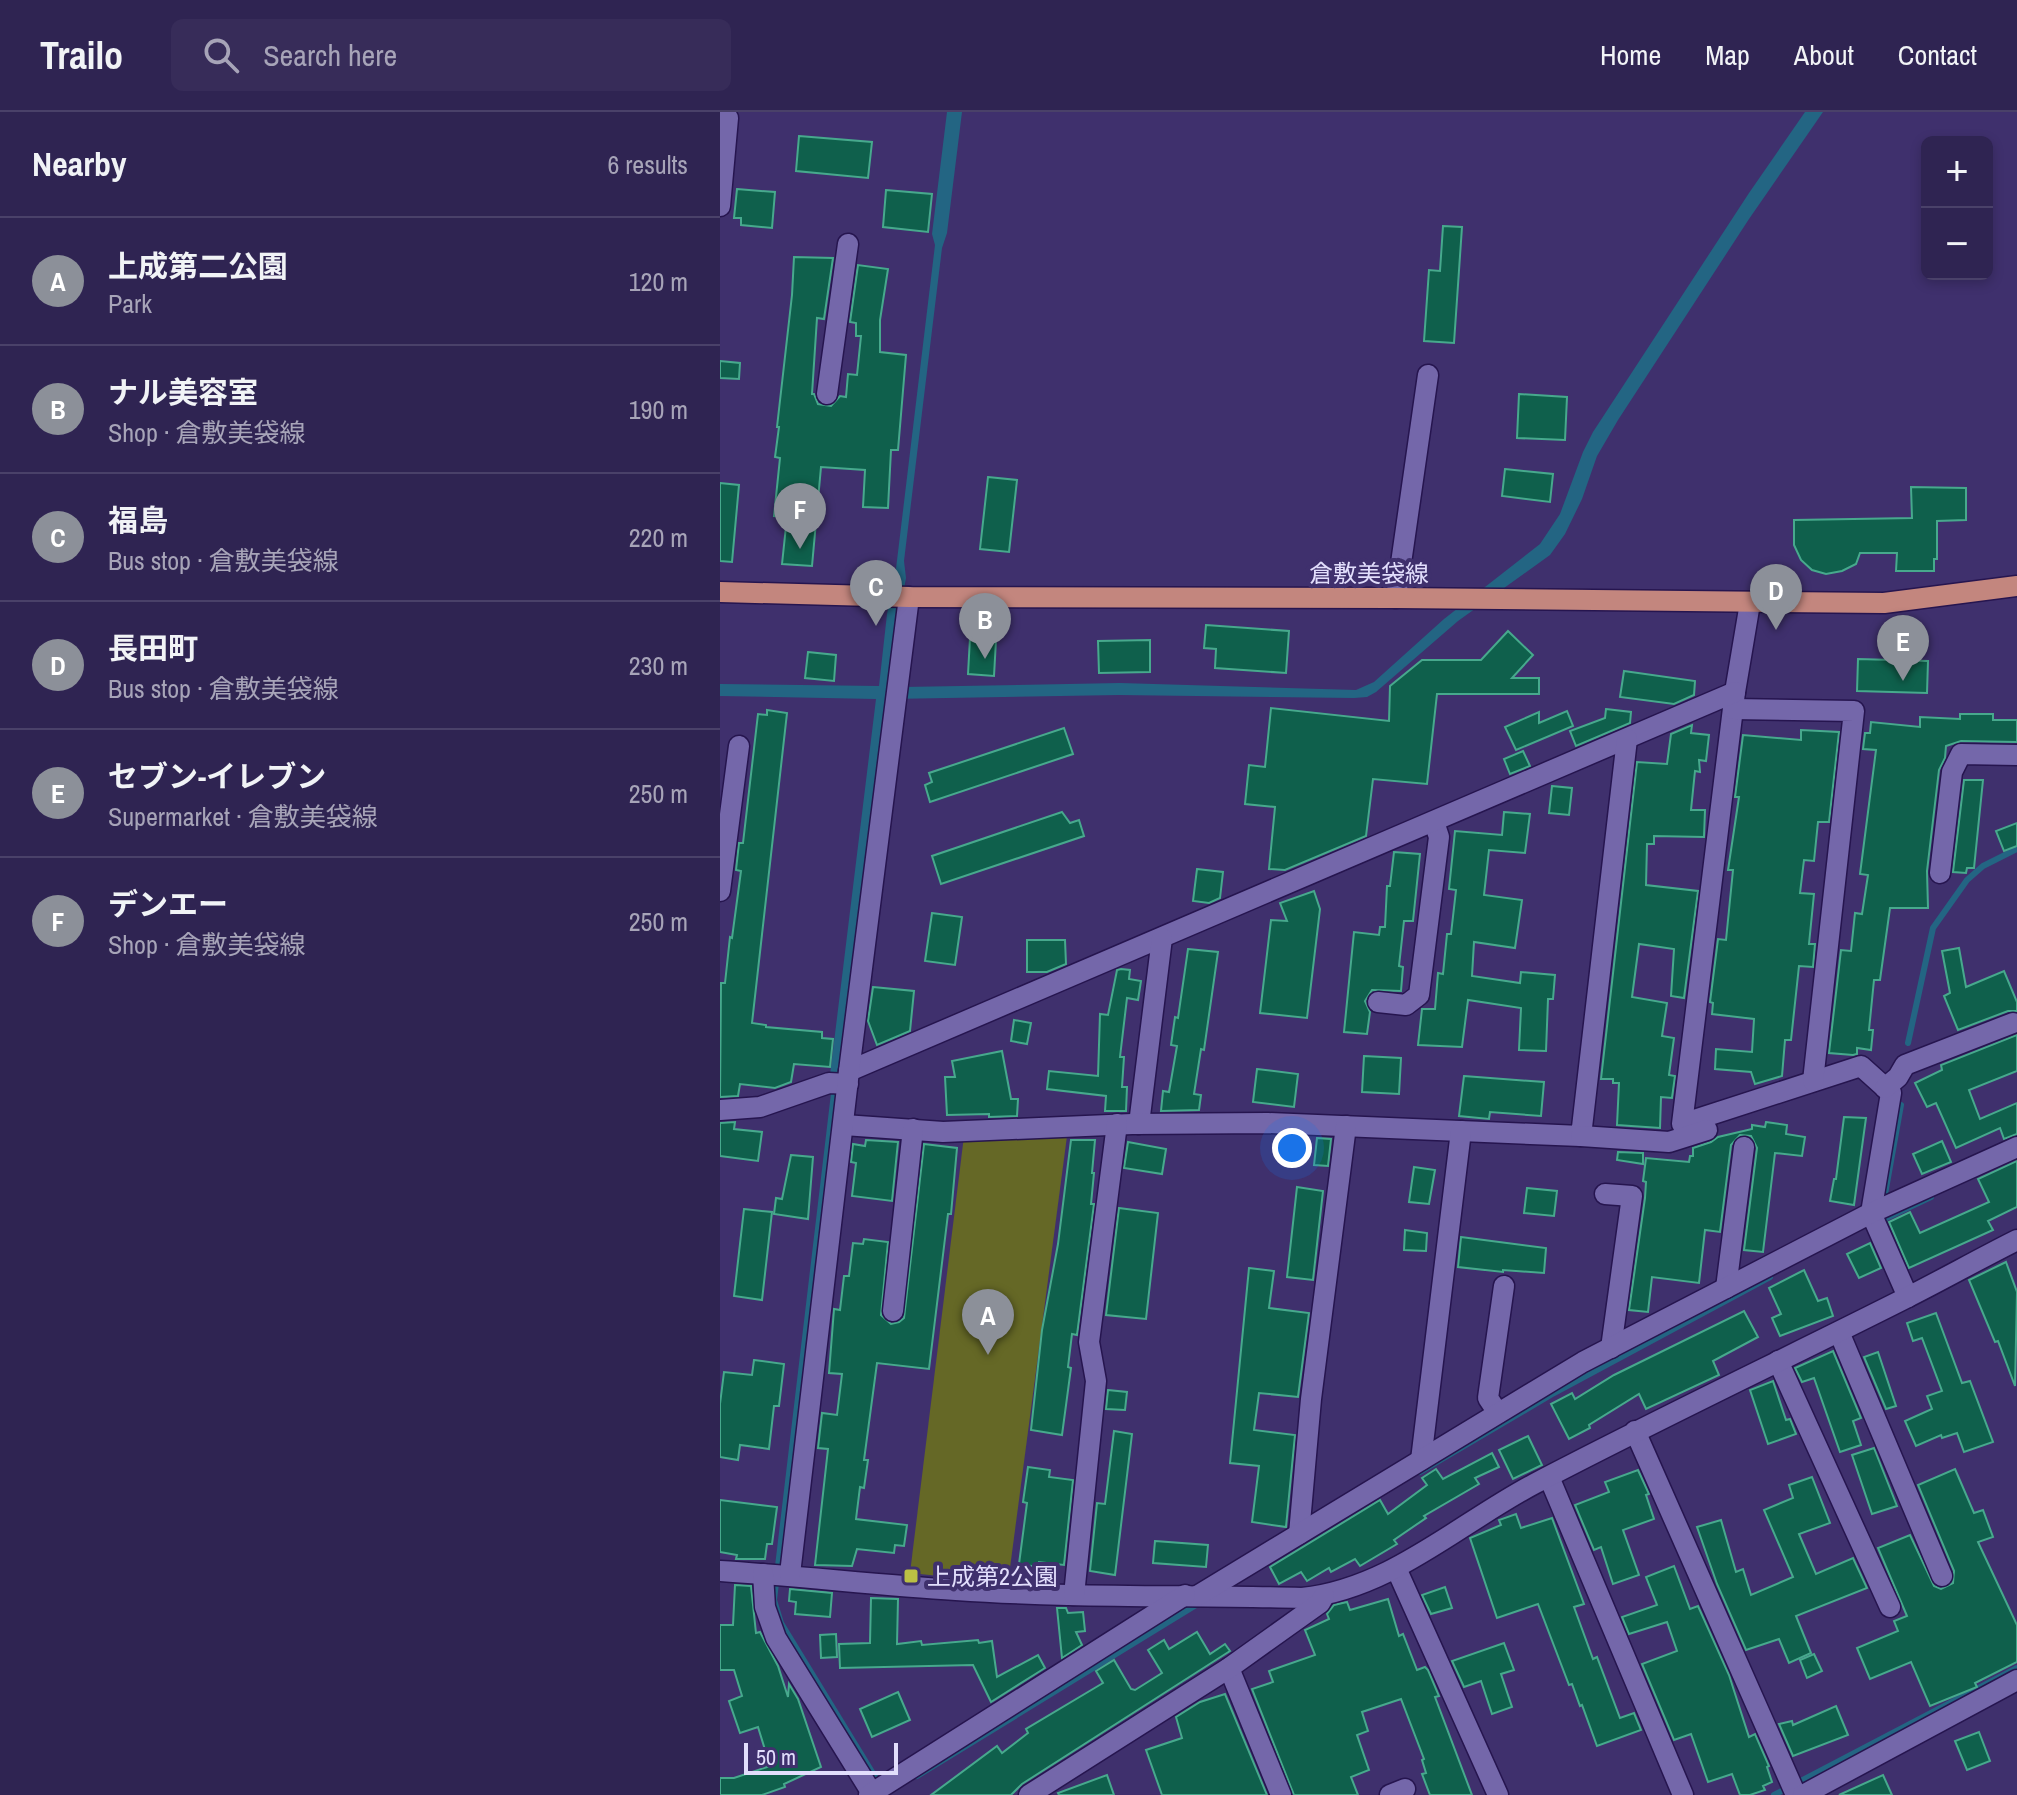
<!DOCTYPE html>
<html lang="en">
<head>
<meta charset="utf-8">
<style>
	body { margin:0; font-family:"Archivo Narrow","Noto Sans JP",sans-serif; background:#372c59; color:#f1f3f6 }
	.controls { position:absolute; right:24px; top:24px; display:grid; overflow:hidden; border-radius:12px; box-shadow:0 4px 12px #0003 }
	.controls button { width:72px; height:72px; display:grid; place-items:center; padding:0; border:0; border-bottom:2px solid #4a4169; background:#2f2452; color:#f1f3f6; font:40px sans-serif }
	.scale { position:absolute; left:24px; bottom:20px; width:154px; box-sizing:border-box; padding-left:8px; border:4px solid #e2defc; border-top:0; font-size:22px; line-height:28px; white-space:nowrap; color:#e2defc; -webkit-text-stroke:6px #3f306d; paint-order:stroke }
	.you { position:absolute; left:572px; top:1036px; width:28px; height:28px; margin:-20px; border:6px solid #fff; border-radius:50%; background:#1a73e8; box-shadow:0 0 0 12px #1a73e833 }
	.badge { display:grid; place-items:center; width:52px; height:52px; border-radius:50%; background:#8c9099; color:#fff; font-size:26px; font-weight:700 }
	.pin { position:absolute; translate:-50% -66px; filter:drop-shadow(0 2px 4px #0008) }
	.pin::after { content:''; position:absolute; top:42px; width:28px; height:24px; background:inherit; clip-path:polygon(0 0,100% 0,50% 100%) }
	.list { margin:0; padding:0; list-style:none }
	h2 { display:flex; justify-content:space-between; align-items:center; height:104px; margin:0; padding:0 32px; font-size:34px }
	h2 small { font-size:26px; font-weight:400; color:#a7a4b8 }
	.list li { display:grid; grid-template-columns:52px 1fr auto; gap:24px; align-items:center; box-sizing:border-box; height:128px; padding:0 32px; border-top:2px solid #4a4169 }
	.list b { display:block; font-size:30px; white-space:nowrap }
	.list p { margin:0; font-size:26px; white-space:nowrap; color:#a7a4b8 }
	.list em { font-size:26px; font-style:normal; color:#a7a4b8 }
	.icon { flex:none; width:44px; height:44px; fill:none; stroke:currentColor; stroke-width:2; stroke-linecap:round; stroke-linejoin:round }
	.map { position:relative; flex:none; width:1297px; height:1683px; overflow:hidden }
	header { display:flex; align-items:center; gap:48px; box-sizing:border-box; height:112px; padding:0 40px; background:#2f2452; border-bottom:2px solid #4a4169 }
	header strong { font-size:38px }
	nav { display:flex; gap:44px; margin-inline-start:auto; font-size:28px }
	.search { width:560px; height:72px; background:#372c59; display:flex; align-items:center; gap:20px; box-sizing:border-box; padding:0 28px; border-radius:12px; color:#a7a4b8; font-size:30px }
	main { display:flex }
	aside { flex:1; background:#2f2452 }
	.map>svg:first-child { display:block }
</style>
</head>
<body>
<header>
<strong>Trailo</strong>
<div class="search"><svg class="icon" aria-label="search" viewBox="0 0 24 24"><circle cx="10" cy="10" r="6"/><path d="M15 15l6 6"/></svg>Search here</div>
<nav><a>Home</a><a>Map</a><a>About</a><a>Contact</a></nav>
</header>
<main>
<aside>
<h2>Nearby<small>6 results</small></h2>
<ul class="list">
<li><span class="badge">A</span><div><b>上成第二公園</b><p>Park</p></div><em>120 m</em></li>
<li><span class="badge">B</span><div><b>ナル美容室</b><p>Shop · 倉敷美袋線</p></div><em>190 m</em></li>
<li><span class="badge">C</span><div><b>福島</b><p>Bus stop · 倉敷美袋線</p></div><em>220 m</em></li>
<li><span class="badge">D</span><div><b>長田町</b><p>Bus stop · 倉敷美袋線</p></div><em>230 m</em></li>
<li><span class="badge">E</span><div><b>セブン-イレブン</b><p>Supermarket · 倉敷美袋線</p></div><em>250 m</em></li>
<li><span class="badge">F</span><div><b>デンエー</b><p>Shop · 倉敷美袋線</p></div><em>250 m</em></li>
</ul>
</aside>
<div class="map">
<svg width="1297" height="1683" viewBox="0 0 1297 1683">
	<rect width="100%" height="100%" fill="#3f306d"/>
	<path fill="#656826" d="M244 1024H347L288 1471 190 1461Z"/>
	<path fill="#236583" d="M227 0H242L227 121 222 136 184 449 186 466 179 504 183 575 400 571 636 578 654 570 724 507 820 432 840 402 863 340 873 320 1029 81 1085 0H1103L1029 107 898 308 877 344 862 387 845 422 830 443 738 509 656 580 647 585 634 586 399 583 170 587 122 959 110 963 156 587 0 584V572L159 574 167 502 175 465 215 133 212 122Z"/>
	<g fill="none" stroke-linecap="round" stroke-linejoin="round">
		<g stroke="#236583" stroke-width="6">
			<path d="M1188 931 1213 816 1247 768 1263 754 1297 737"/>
			<path d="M115 973 54 1488 61 1511 160 1673"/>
			<path d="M1164 1088 1181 993"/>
			<path d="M1160 1109 1211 1085"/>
			<path d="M700 1360 834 1281 1050 1165"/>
			<path d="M197 1664 481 1490"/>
			<path d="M1054 1683 1297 1556"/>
		</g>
	</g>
	<g fill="#0f604c" stroke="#47a98d" stroke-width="2">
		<path d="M79 24 152 30 148 66 76 59Z"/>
		<path d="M17 77 55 80 52 116 21 113V106H14Z"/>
		<path d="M166 78 212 82 208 120 163 115Z"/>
		<path d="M723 114 742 115 734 231 704 229 709 158 720 159Z"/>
		<path d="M74 145 113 146 104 207 97 206 92 282H94L98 292 111 294 120 284 126 285 128 262 137 263 141 224H136V211L130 210 138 153 168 157 160 208V240L186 243 178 338H171L168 396 143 395 145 358 101 355 92 454 62 452 67 405 54 404 60 346 55 345 59 315H57L72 183Z"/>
		<path d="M0 249 20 251 19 267 0 266Z"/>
		<path d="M799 282 847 285 845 328 797 326Z"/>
		<path d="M785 357 833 362 830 390 782 384Z"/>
		<path d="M268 365 297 368 289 440 260 437Z"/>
		<path d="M0 371 19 373 12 450 0 449Z"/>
		<path d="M1191 375 1246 376V408L1217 409V447H1214V459H1176L1177 441H1140L1136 452 1122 459 1106 462 1092 458 1081 448 1074 433V408L1192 406Z"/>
		<path d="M486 513 569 519 566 561 495 556 496 537 484 536Z"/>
		<path d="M788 519 813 543 792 566H819V582H717L707 672 653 667 646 724 565 758 549 757 555 695 525 692 529 653 545 655 551 596 669 609 670 574 702 548H761Z"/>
		<path d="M250 526 276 528 274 564 248 562Z"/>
		<path d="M430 528V560L379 561 378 529Z"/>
		<path d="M88 540 116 543 114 569 85 566Z"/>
		<path d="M1138 547 1208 549 1207 581 1137 579Z"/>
		<path d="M904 559 975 569 974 583 954 592 900 585Z"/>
		<path d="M886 597 911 600 910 611 856 634 850 619 885 606Z"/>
		<path d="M47 598 67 601 32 911 46 913V915L102 920V926L113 927 110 955 74 952 71 970 55 976 20 972 18 984 0 985 1 871H5L10 825 12 826 21 759 16 758 19 731H23L38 602 47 603Z"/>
		<path d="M847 599 853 614 796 638 785 615 819 600V611Z"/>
		<path d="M1240 602H1273V608H1297V630L1241 629 1226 634 1225 646 1219 658 1207 759 1208 796H1170L1160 868H1154L1149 918H1153L1151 938 1137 936V942L1133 943 1109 941 1121 838 1131 839 1135 801 1142 802 1148 763 1140 762 1156 638 1143 637 1145 621H1150L1151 610 1200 615V605L1240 607Z"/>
		<path d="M972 613 971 621 989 623 986 649 979 648 980 660 975 659 971 698H985L984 725 934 724V732H927L926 773 978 779 964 886 951 884 954 837 919 832 912 885 947 891 942 924 954 926 949 963 955 964 952 986 941 985 940 1016 897 1013 899 971H893V967H881L917 650 947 652 951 622Z"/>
		<path d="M344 616 353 642 210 690 205 673 212 670 209 661Z"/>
		<path d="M1081 618 1119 620 1109 710H1098L1094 749 1084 748 1080 781 1094 782 1089 832H1095L1093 855 1079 854 1071 928H1065L1062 964 1035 972 1031 960 995 957 996 937 1032 940 1034 907 992 902 993 891 990 890 998 827 1006 828 1013 758H1008L1019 685H1015L1023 623 1081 628Z"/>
		<path d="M803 639 810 654 790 662 784 647Z"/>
		<path d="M1244 668H1263L1254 756H1247L1246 761 1233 760Z"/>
		<path d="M832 674 852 676 849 703 829 701Z"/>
		<path d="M342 700 350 711 359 708 364 724 221 772 212 744Z"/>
		<path d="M784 700 810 702 805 741 769 738 764 783 802 788 795 836 754 830 752 864 800 871 801 860 835 863 833 887H828L826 939 799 938 801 896 748 888 742 935 698 933 702 897H715L718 861 723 862 727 822H731L736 778 729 777 735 719 782 723Z"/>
		<path d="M1297 711V734L1284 739 1276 719Z"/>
		<path d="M674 740 700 742 693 809H684L679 854 683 855 681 879 652 878 645 889 650 900 647 922 624 920 634 820 659 823 660 815H665L667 774H670Z"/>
		<path d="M477 757 503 760 500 786 489 791 473 789Z"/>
		<path d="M594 779 600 797 587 906 540 901 551 808 567 809 560 791Z"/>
		<path d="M212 801 242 805 235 853 205 849Z"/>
		<path d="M307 828H345L346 852 327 860H307Z"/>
		<path d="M1239 836 1246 875 1284 859 1297 890V899H1288L1238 918 1224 884 1230 881 1222 839Z"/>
		<path d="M468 837 498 840 484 938 481 937 474 982 481 983 479 998 441 999 443 979 449 980 457 934 451 933 455 905 458 906Z"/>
		<path d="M401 857 410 858 409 867 421 869 418 888 407 886 400 945H404L402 975H407L406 999H385L386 984 327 977 329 959 378 964 380 902 388 903 397 858Z"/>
		<path d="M153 875 194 879 190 919 157 933 148 909Z"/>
		<path d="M294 908 311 911 307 932 291 929Z"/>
		<path d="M1297 923V959L1249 978 1260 1007 1297 991V1022L1284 1027 1280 1016 1236 1036 1216 991 1207 995 1195 971 1222 958 1221 953Z"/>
		<path d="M282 939 291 987H298L297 1004 269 1005V1002L227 1003 225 965H235L232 949Z"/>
		<path d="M644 944 681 946 679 982 642 980Z"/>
		<path d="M537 957 578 962 574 995 533 990Z"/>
		<path d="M744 964 824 970 821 1004 770 1000 769 1007 739 1004Z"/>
		<path d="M1124 1005 1146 1006 1134 1093 1110 1089 1114 1067H1116Z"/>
		<path d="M15 1010 14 1017 42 1020 38 1049 0 1044V1011Z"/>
		<path d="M1046 1010 1067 1013 1066 1022 1085 1025 1082 1044 1055 1041 1043 1140 1024 1138 1037 1036 1031 1024 1020 1023 1011 1033 1000 1120 985 1118 979 1171 932 1165 928 1200 909 1198 925 1086 926 1070 923 1069 926 1046 969 1050 970 1044H973V1036L991 1030 998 1025 1032 1017V1013L1045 1015Z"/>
		<path d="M597 1026 611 1027 608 1054 594 1053Z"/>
		<path d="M146 1028 178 1030 172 1089 132 1084 136 1051 131 1050 133 1032 145 1034Z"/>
		<path d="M351 1028H375L372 1061H374L371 1092H374L357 1223 352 1222 348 1255 351 1256 342 1323 311 1318 322 1218 338 1132Z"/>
		<path d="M1222 1029 1231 1050 1202 1062 1193 1042Z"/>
		<path d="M408 1030 446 1037 442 1062 404 1056Z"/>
		<path d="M204 1032 237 1036 231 1102H228L209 1257 157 1251 144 1348H148L144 1376 140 1375 136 1407 187 1413 184 1434 175 1433 174 1441 137 1437 132 1454 95 1453 108 1337 98 1336 102 1301 117 1303 122 1262 109 1261 114 1197 120 1198 124 1164H129L133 1131 143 1132 144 1127 168 1130 161 1203 171 1212 179 1210 184 1206Z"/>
		<path d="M898 1040 923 1041V1052L897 1048Z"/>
		<path d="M71 1043 93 1045 88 1107 54 1102 56 1086 62 1087Z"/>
		<path d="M1297 1049V1095L1268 1109 1273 1118 1189 1156 1169 1110 1190 1100 1200 1121 1269 1090 1258 1067Z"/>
		<path d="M694 1055 715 1058 709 1092 689 1090Z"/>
		<path d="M577 1075 603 1079 593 1168 567 1165Z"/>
		<path d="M807 1076 837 1079 834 1104 804 1101Z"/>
		<path d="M399 1096 438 1101 426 1207 386 1203Z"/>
		<path d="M24 1097 52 1100 42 1188 14 1184Z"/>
		<path d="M685 1118 707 1121 706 1139 684 1138Z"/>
		<path d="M741 1125 826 1136 824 1161 783 1158V1160L738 1155Z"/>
		<path d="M1150 1131 1161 1156 1139 1166 1127 1142Z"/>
		<path d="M1286 1150 1297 1180 1295 1274 1278 1229 1275 1230 1249 1168Z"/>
		<path d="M529 1156 554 1159 549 1196 589 1201 578 1285 539 1281 534 1318 575 1323 566 1415 532 1410 539 1354 510 1351Z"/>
		<path d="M1084 1158 1098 1189 1107 1186 1113 1204 1060 1224 1052 1206 1061 1202 1049 1176Z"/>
		<path d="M1024 1199 1038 1225 993 1249 999 1263 926 1297 919 1282 869 1313 870 1316 849 1327 831 1292 852 1281 855 1287 894 1263Z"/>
		<path d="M1216 1201 1242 1271 1250 1269 1273 1330 1244 1340 1237 1321 1222 1326 1221 1323 1196 1334 1185 1309 1212 1297 1207 1284 1222 1279 1202 1226 1193 1229 1187 1211Z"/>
		<path d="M1113 1239 1141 1306 1133 1309 1141 1333 1120 1340 1094 1266 1082 1270 1075 1256Z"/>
		<path d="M1158 1240 1176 1294 1166 1297 1144 1245Z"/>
		<path d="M34 1248 64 1252 59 1294H54L49 1337 20 1333 18 1348 0 1345V1292L4 1260 32 1263Z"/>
		<path d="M1053 1269 1066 1308 1070 1307 1076 1322 1048 1332 1030 1278Z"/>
		<path d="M388 1278 407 1280 405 1298 386 1297Z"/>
		<path d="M394 1319 412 1322 395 1463 370 1459 377 1391 385 1392Z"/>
		<path d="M808 1324 822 1353 793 1367 779 1338Z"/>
		<path d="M1154 1336 1177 1394 1152 1402 1132 1343Z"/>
		<path d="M772 1341 779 1355 755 1366 759 1372 704 1404 706 1406 674 1428 677 1432 640 1454 635 1447 611 1460 609 1456 587 1469 581 1460 559 1472 550 1455 660 1388 668 1402 707 1373 702 1366 716 1357 723 1367Z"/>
		<path d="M308 1355 330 1358 329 1365 353 1368 344 1453 319 1450 318 1455 299 1452 307 1391 303 1390Z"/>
		<path d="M1235 1357 1254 1401 1263 1398 1273 1425 1258 1430 1297 1513V1550L1255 1571 1257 1575 1210 1594 1191 1550 1150 1567 1137 1536 1178 1519 1174 1509 1187 1504 1158 1436 1190 1423 1214 1474 1221 1477 1233 1471 1234 1459 1198 1373Z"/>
		<path d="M918 1358 929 1382 926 1383 934 1407 903 1418 919 1463 893 1472 881 1435 874 1438 855 1393 889 1380 885 1370Z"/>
		<path d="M1092 1365 1110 1411 1079 1422 1096 1462 1133 1446 1147 1476 1076 1504 1091 1541 1069 1551 1059 1527 1026 1538 997 1472 977 1415 1001 1408 1016 1460 1023 1457 1031 1483 1073 1465 1044 1398 1073 1386 1069 1373Z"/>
		<path d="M0 1388 57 1395 52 1432H47L45 1447H16L17 1443 0 1440Z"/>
		<path d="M796 1402 801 1416 832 1406 864 1492 854 1495 873 1547 877 1545 900 1606 914 1601 921 1618 877 1634 862 1593 860 1594 852 1572 849 1573 818 1492 777 1506 750 1426 781 1413 779 1408Z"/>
		<path d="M435 1429 488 1433 486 1455 433 1451Z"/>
		<path d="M954 1454 970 1497 978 1494 1009 1563 1029 1625 1035 1622 1049 1654 1047 1655 1052 1670 1043 1674 1045 1678 1030 1683H1020L1012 1662 988 1670 971 1622 954 1628 922 1552 957 1539 947 1510 909 1522 902 1505 937 1493 926 1465Z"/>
		<path d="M15 1473 31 1474 36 1521 40 1520 58 1554 68 1585 69 1572 78 1587 101 1655 64 1672 65 1675 42 1683H0V1666H14L50 1654 38 1615 20 1621 9 1589 22 1584 14 1558H0V1513H13Z"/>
		<path d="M725 1475 732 1496 711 1502 702 1483Z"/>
		<path d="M70 1477 112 1481 110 1505 75 1502 76 1490 69 1489Z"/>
		<path d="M151 1486 178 1487 177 1532 201 1529 202 1533 258 1528 259 1531 272 1529 277 1565 318 1543 325 1556 271 1590 253 1553 120 1556 119 1532 150 1531Z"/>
		<path d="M668 1487 679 1524 683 1522 697 1558 705 1555 708 1558 719 1584 715 1585 752 1683H710L702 1662 706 1661 702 1648 704 1647 681 1587 642 1600 648 1619 637 1623 649 1658 631 1665 638 1683H574L532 1577 553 1570 549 1559 595 1543 585 1518 609 1507 607 1502 614 1493 627 1490 630 1498Z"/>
		<path d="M337 1496H346L348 1501 363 1500 365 1519 356 1520 362 1533 342 1546Z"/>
		<path d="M477 1520 490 1542 505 1532 510 1539 302 1672 291 1683H211L277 1634 282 1641 308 1621 306 1617 383 1571 376 1559 394 1548 411 1577 415 1578 442 1561 428 1538 444 1528 449 1537Z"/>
		<path d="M116 1522 117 1545 101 1546 100 1523Z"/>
		<path d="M784 1531 794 1558 781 1562 792 1595 772 1602 761 1569 744 1575 732 1549Z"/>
		<path d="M1094 1542 1102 1559 1087 1566 1080 1548Z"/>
		<path d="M178 1580 190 1608 152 1625 140 1597Z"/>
		<path d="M505 1582 547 1683H442L426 1638 462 1626 456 1605 480 1590Z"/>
		<path d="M1116 1594 1128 1623 1073 1644 1059 1612 1072 1609 1073 1613Z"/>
		<path d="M1259 1620 1270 1649 1247 1658 1235 1629Z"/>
		<path d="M387 1663 394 1683H339L338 1681Z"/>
		<path d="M1163 1663 1172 1683H1119Z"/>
	</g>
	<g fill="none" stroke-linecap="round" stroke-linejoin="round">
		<defs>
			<g id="minor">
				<path d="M0 94 8 6"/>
				<path d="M107 282 128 132"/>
				<path d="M676 486 708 263"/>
				<path d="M1030 491 1015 580 962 1012 1141 954 1171 981 1151 1101 1188 1185"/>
				<path d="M1013 597 1134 599 1093 969"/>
				<path d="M1220 761 1232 660 1241 642 1297 643"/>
				<path d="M0 779 19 634"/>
				<path d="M658 890 686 893 699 883 719 725 714 710"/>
				<path d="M129 959 1015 580"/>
				<path d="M1165 976 1178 965 1185 953 1293 911"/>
				<path d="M0 998 40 995 109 971 128 972"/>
				<path d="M419 1012 442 826"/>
				<path d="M124 1013 223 1020 412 1012 548 1011 861 1024 907 627"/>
				<path d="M861 1024 949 1030 987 1018"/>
				<path d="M885 1082 912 1084 891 1236"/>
				<path d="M1006 1176 1024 1035"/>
				<path d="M173 1199 193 1017"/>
				<path d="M1119 1220 1222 1464"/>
				<path d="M1058 1249 1170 1495"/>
				<path d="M778 1301 768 1286 784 1174"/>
				<path d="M915 1319 1076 1683"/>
				<path d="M701 1348 741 1019"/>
				<path d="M829 1365 963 1683"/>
				<path d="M579 1422 591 1287 626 1014"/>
				<path d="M676 1456 778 1683"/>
				<path d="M0 1459C79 1464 157 1473 236 1478 351 1486 466 1483 582 1486 670 1477 738 1412 814 1372 936 1308 1061 1249 1184 1187 1222 1168 1259 1147 1297 1128"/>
				<path d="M43 1462 45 1495 56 1526 153 1683"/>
				<path d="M70 1462 129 959 189 485"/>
				<path d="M354 1483 376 1269 369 1230 397 1012"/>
				<path d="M477 1484 863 1250 1151 1101 1297 1035"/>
				<path d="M509 1556 561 1683"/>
				<path d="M149 1683 465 1483"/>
				<path d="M309 1683 509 1556 600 1491 604 1484"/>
				<path d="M670 1683 685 1677"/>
				<path d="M1083 1683 1297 1568"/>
			</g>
			<path id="major" d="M0 480 189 485 676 486 1164 491 1297 474"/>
		</defs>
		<use href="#minor" stroke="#26154f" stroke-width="23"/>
		<use href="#major" stroke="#26154f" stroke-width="23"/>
		<use href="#minor" stroke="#7467aa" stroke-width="20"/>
		<use href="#major" stroke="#c3867e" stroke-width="20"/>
	</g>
	<rect fill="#bbc044" stroke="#3f306d" stroke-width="3" x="183" y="1456" width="16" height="16" rx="4"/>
	<g text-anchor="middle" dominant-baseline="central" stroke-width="8" stroke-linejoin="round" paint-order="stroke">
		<g font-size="24" fill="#e2defc" stroke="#3f306d">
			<text x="649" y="461">倉敷美袋線</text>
		</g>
		<g font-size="24" fill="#e2defc" stroke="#3f306d" text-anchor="start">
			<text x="207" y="1464">上成第2公園</text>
		</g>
	</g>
</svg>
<div class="controls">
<button>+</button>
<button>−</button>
</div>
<div class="scale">50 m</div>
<div class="you"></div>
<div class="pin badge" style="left:268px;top:1243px">A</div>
<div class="pin badge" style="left:265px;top:547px">B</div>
<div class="pin badge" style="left:156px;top:514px">C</div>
<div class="pin badge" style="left:1056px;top:518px">D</div>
<div class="pin badge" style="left:1183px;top:569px">E</div>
<div class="pin badge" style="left:80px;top:437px">F</div>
</div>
</main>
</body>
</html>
